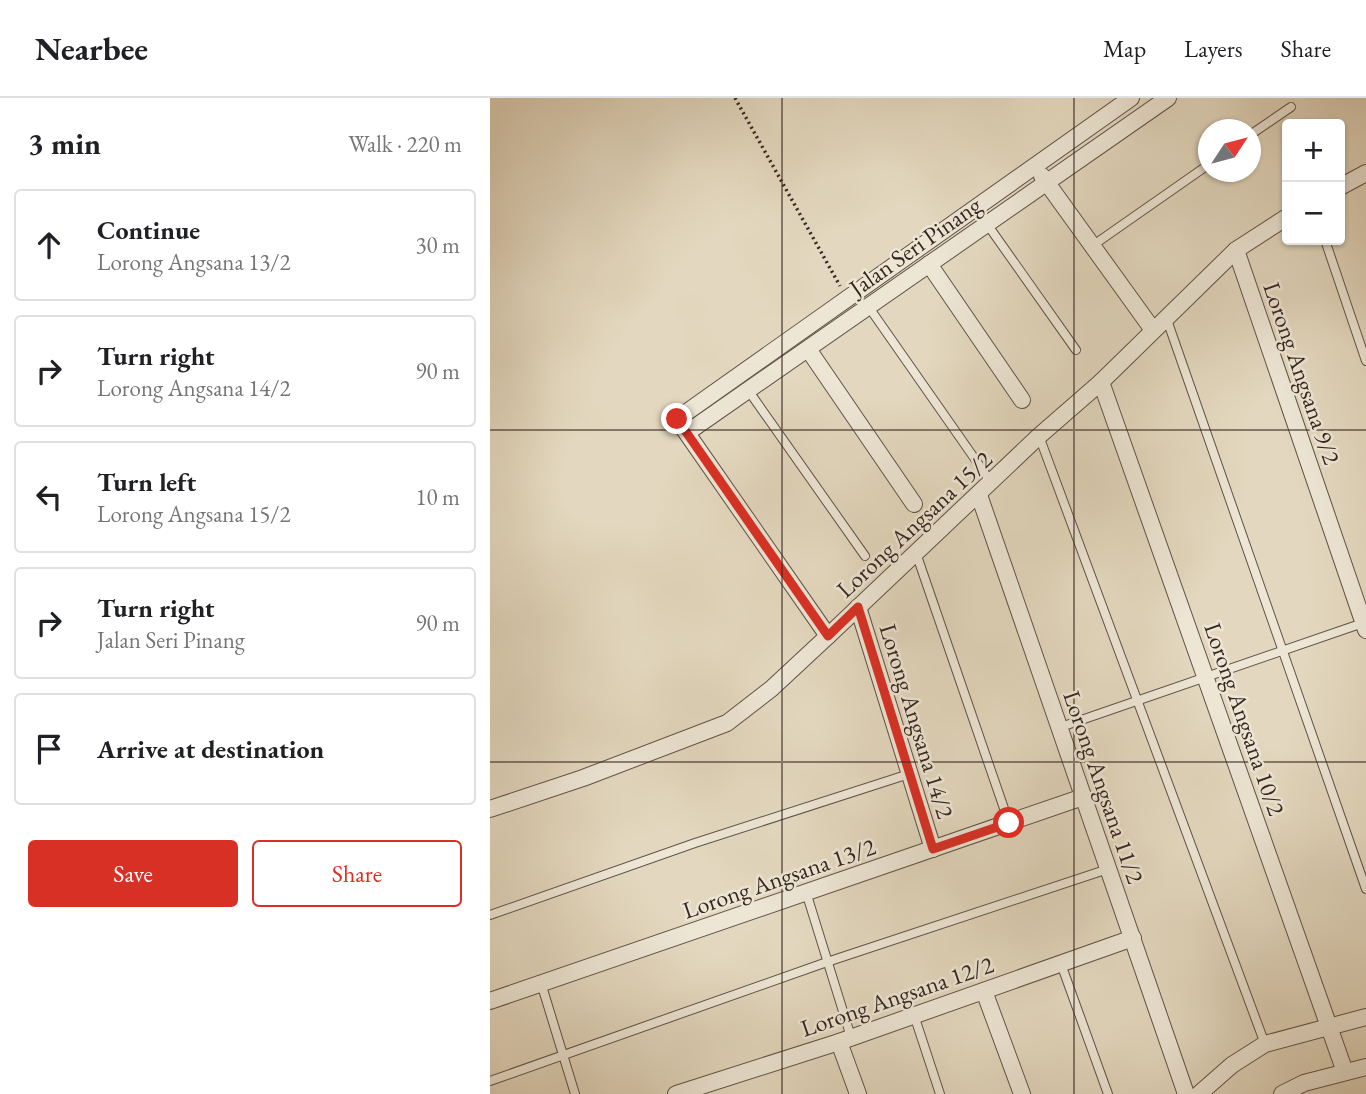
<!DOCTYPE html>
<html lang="en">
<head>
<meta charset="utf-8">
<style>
	body { margin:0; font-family:"EB Garamond",serif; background:#f6f6f6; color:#202124 }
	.controls { position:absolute; right:21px; top:21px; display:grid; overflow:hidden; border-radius:7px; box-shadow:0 2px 5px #0004 }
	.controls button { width:63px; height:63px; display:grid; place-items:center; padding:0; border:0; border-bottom:2px solid #e0e0e0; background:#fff; color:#202124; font:35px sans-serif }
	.compass { position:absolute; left:708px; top:21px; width:63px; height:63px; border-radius:50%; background:#fff; box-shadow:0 2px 5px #0004; rotate:54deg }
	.stop { position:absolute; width:21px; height:21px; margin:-16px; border:5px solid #d93025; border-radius:50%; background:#fff }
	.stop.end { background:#d93025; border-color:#fff; box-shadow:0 2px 7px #0008 }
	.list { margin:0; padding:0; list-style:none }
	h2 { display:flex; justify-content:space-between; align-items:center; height:91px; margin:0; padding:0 28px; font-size:30px }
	h2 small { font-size:23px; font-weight:400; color:#757577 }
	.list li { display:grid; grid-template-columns:46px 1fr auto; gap:21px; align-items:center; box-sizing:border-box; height:112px; margin:0 14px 14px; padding:0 14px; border:2px solid #e0e0e0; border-radius:7px }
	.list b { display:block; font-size:26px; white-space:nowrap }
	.list p { margin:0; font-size:23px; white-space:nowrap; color:#757577 }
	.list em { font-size:23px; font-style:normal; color:#757577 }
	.actions { display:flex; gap:14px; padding:21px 28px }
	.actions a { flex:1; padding:16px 0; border:2px solid #d93025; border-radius:7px; text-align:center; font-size:24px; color:#d93025 }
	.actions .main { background:#d93025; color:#fff }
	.icon { flex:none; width:38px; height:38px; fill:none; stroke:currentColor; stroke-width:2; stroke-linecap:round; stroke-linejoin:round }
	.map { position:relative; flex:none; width:876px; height:996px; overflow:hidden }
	header { display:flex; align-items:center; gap:42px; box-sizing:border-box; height:98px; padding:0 35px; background:#fff; border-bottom:2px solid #e0e0e0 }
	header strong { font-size:33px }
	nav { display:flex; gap:38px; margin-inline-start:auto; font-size:24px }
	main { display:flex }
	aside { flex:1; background:#fff }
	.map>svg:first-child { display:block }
</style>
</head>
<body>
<header>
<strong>Nearbee</strong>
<nav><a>Map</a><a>Layers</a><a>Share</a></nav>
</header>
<main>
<aside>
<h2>3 min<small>Walk · 220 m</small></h2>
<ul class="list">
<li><svg class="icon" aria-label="ahead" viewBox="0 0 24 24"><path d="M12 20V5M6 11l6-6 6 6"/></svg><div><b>Continue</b><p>Lorong Angsana 13/2</p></div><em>30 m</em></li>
<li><svg class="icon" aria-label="right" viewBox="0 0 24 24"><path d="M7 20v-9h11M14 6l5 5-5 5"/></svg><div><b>Turn right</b><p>Lorong Angsana 14/2</p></div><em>90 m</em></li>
<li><svg class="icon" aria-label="left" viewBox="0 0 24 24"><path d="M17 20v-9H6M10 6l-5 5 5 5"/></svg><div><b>Turn left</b><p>Lorong Angsana 15/2</p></div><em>10 m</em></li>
<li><svg class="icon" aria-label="right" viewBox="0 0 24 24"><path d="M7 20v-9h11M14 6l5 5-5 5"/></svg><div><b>Turn right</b><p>Jalan Seri Pinang</p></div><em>90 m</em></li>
<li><svg class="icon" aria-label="arrive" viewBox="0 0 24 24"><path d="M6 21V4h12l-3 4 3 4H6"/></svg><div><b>Arrive at destination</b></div></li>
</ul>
<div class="actions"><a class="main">Save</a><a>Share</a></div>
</aside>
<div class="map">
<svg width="876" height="996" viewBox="0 0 876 996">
	<rect width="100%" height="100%" fill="#e3d8bf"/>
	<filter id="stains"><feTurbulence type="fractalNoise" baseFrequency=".00286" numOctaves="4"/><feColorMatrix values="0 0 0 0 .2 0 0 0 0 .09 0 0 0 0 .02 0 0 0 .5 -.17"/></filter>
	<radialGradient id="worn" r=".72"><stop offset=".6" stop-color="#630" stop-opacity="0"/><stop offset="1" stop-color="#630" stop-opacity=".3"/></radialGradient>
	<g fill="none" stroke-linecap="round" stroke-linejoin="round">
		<defs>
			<g id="service">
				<path d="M760 37 801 9"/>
				<path d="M497 126 586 252"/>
				<path d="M835 142 876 263"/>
				<path d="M602 148 718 67"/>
				<path d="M378 208 501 384"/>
				<path d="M676 219 876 791"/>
				<path d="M258 292 375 458"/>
				<path d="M549 338 775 946"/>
				<path d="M426 455 519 725"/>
				<path d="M568 630 873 525"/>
				<path d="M316 794 361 939"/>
				<path d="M0 817 205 745 419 676"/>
				<path d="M571 866 618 996"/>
				<path d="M51 885 85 996"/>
				<path d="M424 917 450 996"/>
				<path d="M0 983 337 864 618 771"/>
			</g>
			<g id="minor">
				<path d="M552 78 663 232"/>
				<path d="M850 89 876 75"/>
				<path d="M746 152 876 532"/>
				<path d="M439 166 532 302"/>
				<path d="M318 251 424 406"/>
				<path d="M611 284 855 974"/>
				<path d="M198 334 678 0"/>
				<path d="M489 397 696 996"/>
				<path d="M368 509 443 751"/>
				<path d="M338 538 187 321 641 0"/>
				<path d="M0 711 93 680 237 625 281 591 338 538 549 338 611 284 746 152 797 119"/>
				<path d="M494 893 532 996"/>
				<path d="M0 903 593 699"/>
				<path d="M349 944 368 996"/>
				<path d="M186 996 349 944 643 840"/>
				<path d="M709 996 742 967 775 946 876 919"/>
				<path d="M792 996 814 985 876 969"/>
			</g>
		</defs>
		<use href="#service" stroke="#615248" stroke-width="10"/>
		<use href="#minor" stroke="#615248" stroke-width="18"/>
		<path stroke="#362620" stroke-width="3.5" stroke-dasharray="2 3.5" stroke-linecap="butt" d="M245 0 350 188"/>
		<use href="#service" stroke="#ede6d5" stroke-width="8"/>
		<use href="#minor" stroke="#ede6d5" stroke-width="16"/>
	</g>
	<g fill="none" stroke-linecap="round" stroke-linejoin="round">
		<path stroke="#d93025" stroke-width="9" d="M187 321 338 538 368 509 443 751 519 725"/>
	</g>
	<path fill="none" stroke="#362620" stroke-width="2" stroke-opacity="0.55" d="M292 0V996M584 0V996M0 332H876M0 664H876"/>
	<g text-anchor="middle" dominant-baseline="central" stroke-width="5" stroke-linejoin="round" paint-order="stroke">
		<g font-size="24" fill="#362620" stroke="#ede6d5">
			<text transform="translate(425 148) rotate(-35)">Jalan Seri Pinang</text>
			<text transform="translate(812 275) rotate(71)">Lorong Angsana 9/2</text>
			<text transform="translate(424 426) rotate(-43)">Lorong Angsana 15/2</text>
			<text transform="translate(755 621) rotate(71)">Lorong Angsana 10/2</text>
			<text transform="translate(427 623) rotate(73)">Lorong Angsana 14/2</text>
			<text transform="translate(614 689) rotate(71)">Lorong Angsana 11/2</text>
			<text transform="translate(289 780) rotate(-19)">Lorong Angsana 13/2</text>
			<text transform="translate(407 898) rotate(-19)">Lorong Angsana 12/2</text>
		</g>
	</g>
	<rect width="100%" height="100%" filter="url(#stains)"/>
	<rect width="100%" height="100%" fill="url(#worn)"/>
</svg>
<div class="controls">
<button>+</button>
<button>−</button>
</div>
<svg class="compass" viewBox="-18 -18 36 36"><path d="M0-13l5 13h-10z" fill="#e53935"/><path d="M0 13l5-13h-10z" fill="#757577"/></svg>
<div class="stop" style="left:519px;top:725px"></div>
<div class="stop end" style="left:187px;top:321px"></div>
</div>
</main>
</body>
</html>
